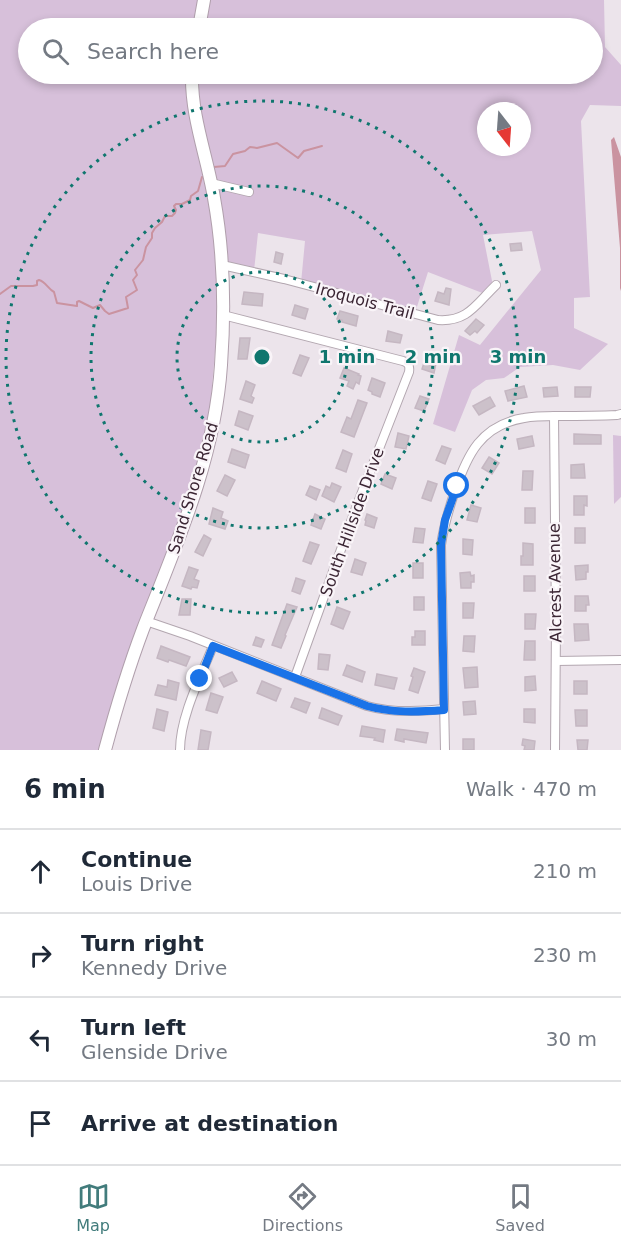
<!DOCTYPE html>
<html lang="en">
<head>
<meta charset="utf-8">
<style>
	body { margin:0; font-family:"DejaVu Sans",sans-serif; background:#f6f6f7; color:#1f2937 }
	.compass { position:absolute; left:477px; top:102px; width:54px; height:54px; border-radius:50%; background:#fff; box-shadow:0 3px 9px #0003; rotate:163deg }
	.stop { position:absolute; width:18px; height:18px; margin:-14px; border:4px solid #1a73e8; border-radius:50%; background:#fff }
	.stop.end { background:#1a73e8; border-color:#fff; box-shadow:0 2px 6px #0008 }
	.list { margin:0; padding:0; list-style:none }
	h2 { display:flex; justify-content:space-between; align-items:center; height:78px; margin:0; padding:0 24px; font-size:26px }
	h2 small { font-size:20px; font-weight:400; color:#747a83 }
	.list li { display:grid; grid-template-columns:39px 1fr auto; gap:18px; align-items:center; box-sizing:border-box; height:84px; padding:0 24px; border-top:2px solid #e0e1e3 }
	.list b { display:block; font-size:22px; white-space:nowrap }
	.list p { margin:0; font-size:20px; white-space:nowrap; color:#747a83 }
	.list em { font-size:20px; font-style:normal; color:#747a83 }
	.icon { flex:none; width:33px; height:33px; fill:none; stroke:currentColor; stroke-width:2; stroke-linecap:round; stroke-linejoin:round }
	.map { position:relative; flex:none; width:621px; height:750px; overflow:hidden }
	.search { position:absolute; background:#fff; box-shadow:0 3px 9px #0003; left:18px; right:18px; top:18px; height:66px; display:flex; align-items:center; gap:15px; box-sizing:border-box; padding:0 21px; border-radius:33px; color:#747a83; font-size:22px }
	.sheet { height:414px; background:#fff }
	nav { display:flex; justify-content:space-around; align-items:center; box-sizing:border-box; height:84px; border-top:2px solid #e0e1e3; background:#fff; font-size:16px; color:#747a83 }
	nav a { display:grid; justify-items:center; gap:3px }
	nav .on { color:#427c7c }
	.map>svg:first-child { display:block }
</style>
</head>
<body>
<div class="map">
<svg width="621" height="750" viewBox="0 0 621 750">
	<rect width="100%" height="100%" fill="#ece4eb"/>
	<g fill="#d7c0da" fill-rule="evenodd">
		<path d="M0 0H604L605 47 621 65V106L590 105 581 121 590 297 574 298V328L608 344 580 370 553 365 520 367 504 378 486 380 472 390 455 432 433 424 459 335 480 345 541 270 532 231 483 235 493 286 485 294 428 272 415 313 301 283 305 241 258 233 254 271 222 267 207 447 106 750H0ZM28 28H592V74H28ZM486 111H522V147H486Z"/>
		<path d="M613 435 621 436V497L614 504Z"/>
	</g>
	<path fill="#ca93a0" d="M614 137 621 157V291L620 288V248L611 140Z"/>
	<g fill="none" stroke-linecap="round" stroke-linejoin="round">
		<g stroke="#ca93a0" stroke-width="2">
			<path d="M214 167 225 166 233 154 245 151 250 147 257 148 277 143 298 158 304 151 322 146"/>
			<path d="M0 294 11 286H33L37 285V281L39 280C46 282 48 289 54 292L57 303 77 306V302L79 301 93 308 100 305 105 311 109 314 128 308 126 297 137 290 133 280 137 275 135 270 143 260 146 247 152 238V233L155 228 162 222 165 216H172L175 213 176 210 174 206 176 204H182L190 200 191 196 198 191 202 177"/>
		</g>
	</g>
	<g fill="#ccc1ca" stroke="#c5b7c2" stroke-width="1.5">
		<path d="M521 243 522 250 511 251 510 244Z"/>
		<path d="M276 252 283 254 281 264 274 262Z"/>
		<path d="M446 288 451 289 449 305 435 301 438 292 444 294Z"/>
		<path d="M244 292 263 294 262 306 242 304Z"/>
		<path d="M295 305 308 309 305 319 292 315Z"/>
		<path d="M340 311 358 316 356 326 342 322V320L337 319Z"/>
		<path d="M476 319 484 325 477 333 475 331 470 335 465 331Z"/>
		<path d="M388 331 402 335 400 343 386 341Z"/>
		<path d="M240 338H250L247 359H238Z"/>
		<path d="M300 355 309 358 301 376 293 373Z"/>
		<path d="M425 360 436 363 434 373 422 369Z"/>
		<path d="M344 368 359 374 358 375 361 376 359 384 356 382 353 389 347 386 349 381 340 378Z"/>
		<path d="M372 378 385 383 380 397 372 394V392L368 390Z"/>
		<path d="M246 381 255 385 251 396 254 398 252 403 240 399Z"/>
		<path d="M524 386 527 397 508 401 505 391Z"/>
		<path d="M557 387 558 396 544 397 543 388Z"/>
		<path d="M575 387H591L590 397H575Z"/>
		<path d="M420 396 429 399 424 411 415 408Z"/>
		<path d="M490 397 495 406 479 415 473 406Z"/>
		<path d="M358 400 367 403 354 437 341 432 347 417 351 419Z"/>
		<path d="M239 411 253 416 248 430 235 425Z"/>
		<path d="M398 433 409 436 406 449 395 447Z"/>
		<path d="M574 434 601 435V444H574Z"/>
		<path d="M532 436 534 446 519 449 517 439Z"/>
		<path d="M442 446 451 449 445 464 436 460Z"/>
		<path d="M232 449 249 455 245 468 228 462Z"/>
		<path d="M343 450 352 454 346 472 336 468Z"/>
		<path d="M489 457 499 463 492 474 482 468Z"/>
		<path d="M584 464 585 478H571V465Z"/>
		<path d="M523 471H533L532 490H522Z"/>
		<path d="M385 474 396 478 392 489 381 484Z"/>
		<path d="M225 475 235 480 227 496 217 491Z"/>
		<path d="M428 481 437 484 431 501 422 498Z"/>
		<path d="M332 483 341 487 334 502 322 496 326 486 330 488Z"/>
		<path d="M310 486 320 490 316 500 306 495Z"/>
		<path d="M574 496H587V506L584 505V515H574Z"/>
		<path d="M471 505 481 508 477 522 467 520Z"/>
		<path d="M213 508 223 512 221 518 228 521 225 529 209 524Z"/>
		<rect x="525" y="508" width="10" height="15"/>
		<path d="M315 514 325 519 321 529 311 525Z"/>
		<path d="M367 514 377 518 374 528 365 525 366 521 365 520Z"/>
		<path d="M415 528 425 529 423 543 413 542Z"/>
		<rect x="575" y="528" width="10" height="15"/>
		<path d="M204 535 211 539 203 556 195 552Z"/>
		<path d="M463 539 473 540 472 555 463 554Z"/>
		<path d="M310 542 319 545 311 564 303 561Z"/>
		<path d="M523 543 533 544V565H521V556H523Z"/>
		<path d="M355 559 366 563 362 575 351 572Z"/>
		<rect x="413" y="563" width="10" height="15"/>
		<path d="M588 565V572H586V579L576 580 575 566Z"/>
		<path d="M189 567 198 570 194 579 199 581 197 588 192 587 191 589 182 586Z"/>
		<path d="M470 572 471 576 474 575V582H471V588H461L460 573Z"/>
		<rect x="524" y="576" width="11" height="15"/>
		<path d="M296 578 305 581 300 594 292 591Z"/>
		<path d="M575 596H588L589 605H586V611H575Z"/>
		<rect x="414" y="597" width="10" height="13"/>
		<path d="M182 599H191L190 615H179Z"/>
		<path d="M463 603H474L473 618H463Z"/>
		<path d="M287 604 297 607 285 635 286 636 281 648 272 645Z"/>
		<path d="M337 607 350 612 343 629 331 624Z"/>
		<path d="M525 614H536L535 629H525Z"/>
		<path d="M574 624H588L589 640 575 641Z"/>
		<path d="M415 631H425V645H412V637H415Z"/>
		<path d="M464 636H475L474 652 463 651Z"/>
		<path d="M256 637 264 640 261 647 253 645Z"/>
		<path d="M525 641H535V660H524Z"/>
		<path d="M161 646 190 657 186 666 169 660 168 662 157 658Z"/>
		<path d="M319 654 330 655 328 670 318 669Z"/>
		<path d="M347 665 365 672 362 682 343 675Z"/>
		<path d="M477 667 478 687 465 688 463 668Z"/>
		<path d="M414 668 425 672 418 693 409 690 413 677 411 676Z"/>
		<path d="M232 672 237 681 224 687 219 678Z"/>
		<path d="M377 674 397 678 394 689 375 685Z"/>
		<path d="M535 676 536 690 525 691V677Z"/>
		<path d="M168 680 179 683 176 700 155 695 158 685 167 687Z"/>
		<path d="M262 681 281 689 276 701 257 693Z"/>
		<rect x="574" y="681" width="13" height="13"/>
		<path d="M211 693 223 697 217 713 206 710Z"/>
		<path d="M295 698 310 703 306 713 291 707Z"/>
		<path d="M475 701 476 714 464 715 463 702Z"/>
		<path d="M322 708 342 716 338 725 319 718Z"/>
		<path d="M157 709 168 712 164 731 153 728Z"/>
		<path d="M524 709H535V723L524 722Z"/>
		<path d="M575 710H587V726H576Z"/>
		<path d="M362 726 385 730 383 742 374 740 375 738 360 736Z"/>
		<path d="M397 729 428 733 426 743 404 739V742L395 740Z"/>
		<path d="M201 730 211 732 208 750H198Z"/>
		<rect x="463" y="739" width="11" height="11"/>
		<path d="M523 739 535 741 534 750H524L525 746 522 745Z"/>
		<path d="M577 740H588L587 750H578Z"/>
	</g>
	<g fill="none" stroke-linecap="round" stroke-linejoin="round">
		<defs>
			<g id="street">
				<path d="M211 183 249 192"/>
				<path d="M222 265 284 279 438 320C468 322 476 304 496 285"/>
				<path d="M223 315 403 361C409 363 410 366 409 372L357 505 295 677"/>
				<path d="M554 416 556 626 555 750"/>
				<path d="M146 621 190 636 367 706C392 713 418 712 444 709"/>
				<path d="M556 661 621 660"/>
				<path d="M180 750C180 717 201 676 213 646"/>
				<path d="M445 750 441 545C444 525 448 511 455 491 467 455 481 425 524 418 534 416 545 416 556 416 576 416 597 416 617 415L621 414"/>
			</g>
			<g id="secondary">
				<path d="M199 28 204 0"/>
				<path d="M105 750C116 709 128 669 143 629 177 543 215 458 221 365 225 310 224 253 214 198 207 156 191 117 192 74"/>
			</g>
		</defs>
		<use href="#street" stroke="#b3a7b0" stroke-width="10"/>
		<use href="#secondary" stroke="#b09fac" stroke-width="14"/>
		<use href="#street" stroke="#fff" stroke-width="8"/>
		<use href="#secondary" stroke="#fff" stroke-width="12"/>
	</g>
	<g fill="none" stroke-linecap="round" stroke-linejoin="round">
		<path stroke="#1a73e8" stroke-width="8" d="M200 679 213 646 367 706C392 713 418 712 444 710L441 545 445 520 457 486"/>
	</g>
	<g fill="none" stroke="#0f766e" stroke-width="3" stroke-dasharray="3 6">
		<circle cx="262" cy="357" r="85"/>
		<circle cx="262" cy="357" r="171"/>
		<circle cx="262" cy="357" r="256"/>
	</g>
	<g text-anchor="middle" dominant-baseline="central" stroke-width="4.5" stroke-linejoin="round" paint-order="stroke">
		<g font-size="16" fill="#3b2634" stroke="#f9f4f8">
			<text transform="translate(365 301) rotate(15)">Iroquois Trail</text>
			<text transform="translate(193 488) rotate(-73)">Sand Shore Road</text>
			<text transform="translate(352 522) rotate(-70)">South Hillside Drive</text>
			<text transform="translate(555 583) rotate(-91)">Alcrest Avenue</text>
		</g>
	</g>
	<circle cx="262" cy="357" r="9" fill="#0f766e" stroke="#f9f4f8" stroke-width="3"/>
	<g font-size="18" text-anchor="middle" font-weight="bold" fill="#0f766e" stroke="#f9f4f8" stroke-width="4.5" stroke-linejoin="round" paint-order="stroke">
		<text x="347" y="363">1 min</text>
		<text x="433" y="363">2 min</text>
		<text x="518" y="363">3 min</text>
	</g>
</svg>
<svg class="compass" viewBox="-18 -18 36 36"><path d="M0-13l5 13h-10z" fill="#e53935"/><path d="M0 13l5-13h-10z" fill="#747a83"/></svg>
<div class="stop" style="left:457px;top:486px"></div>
<div class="stop end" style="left:200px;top:679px"></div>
<div class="search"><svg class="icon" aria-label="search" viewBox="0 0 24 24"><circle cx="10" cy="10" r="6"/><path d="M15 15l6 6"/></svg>Search here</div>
</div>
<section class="sheet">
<h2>6 min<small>Walk · 470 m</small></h2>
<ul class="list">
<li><svg class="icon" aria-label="ahead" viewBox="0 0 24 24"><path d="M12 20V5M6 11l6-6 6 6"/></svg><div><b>Continue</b><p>Louis Drive</p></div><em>210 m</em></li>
<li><svg class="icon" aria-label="right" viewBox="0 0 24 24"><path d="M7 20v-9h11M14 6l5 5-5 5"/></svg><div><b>Turn right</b><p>Kennedy Drive</p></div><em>230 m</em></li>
<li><svg class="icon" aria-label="left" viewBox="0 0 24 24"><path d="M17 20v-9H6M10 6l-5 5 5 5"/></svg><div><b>Turn left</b><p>Glenside Drive</p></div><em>30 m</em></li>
<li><svg class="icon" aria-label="arrive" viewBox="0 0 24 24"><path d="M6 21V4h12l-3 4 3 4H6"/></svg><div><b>Arrive at destination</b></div></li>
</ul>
</section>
<nav>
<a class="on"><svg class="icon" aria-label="map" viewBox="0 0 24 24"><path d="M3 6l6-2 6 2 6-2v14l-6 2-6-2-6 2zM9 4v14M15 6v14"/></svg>Map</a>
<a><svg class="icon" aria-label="directions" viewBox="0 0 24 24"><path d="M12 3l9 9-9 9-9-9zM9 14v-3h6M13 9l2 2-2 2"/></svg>Directions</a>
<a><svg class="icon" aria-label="saved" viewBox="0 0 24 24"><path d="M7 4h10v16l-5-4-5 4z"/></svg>Saved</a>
</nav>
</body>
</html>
